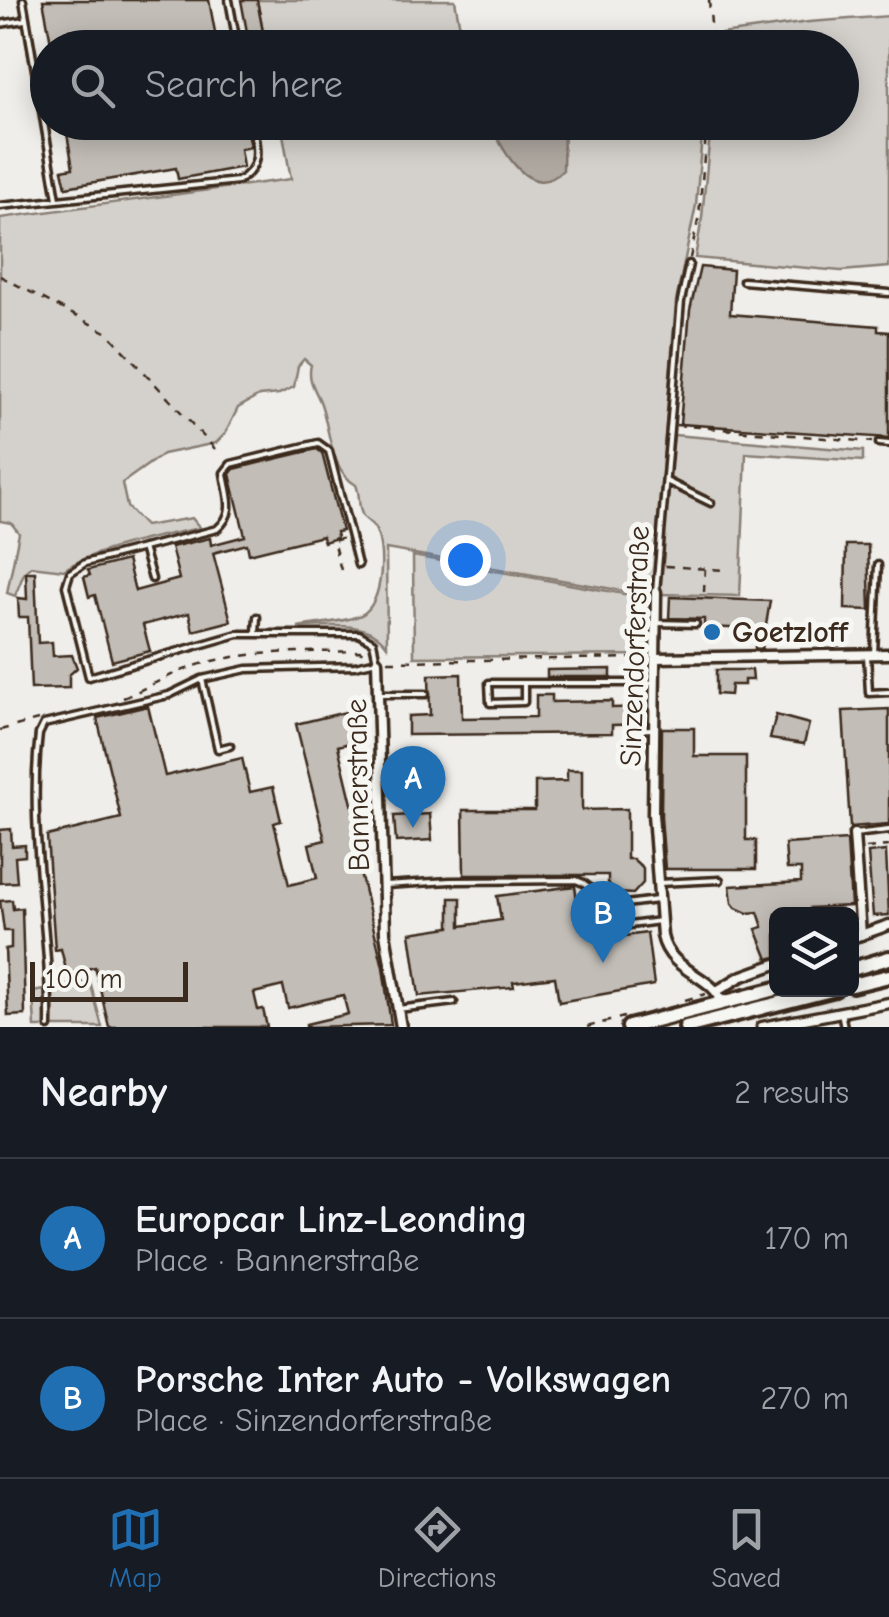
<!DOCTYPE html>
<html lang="en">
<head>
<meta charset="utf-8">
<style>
	body { margin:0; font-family:"Comic Neue",sans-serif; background:#242831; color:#f1f3f6 }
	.controls { position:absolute; right:30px; bottom:30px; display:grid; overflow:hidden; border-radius:15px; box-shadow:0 5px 25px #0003 }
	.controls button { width:90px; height:90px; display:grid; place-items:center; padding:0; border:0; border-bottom:2px solid #363941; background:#171b24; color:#f1f3f6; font:50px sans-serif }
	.scale { position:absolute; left:30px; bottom:25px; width:158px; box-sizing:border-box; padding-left:10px; border:5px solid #3b2a1e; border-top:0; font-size:28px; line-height:35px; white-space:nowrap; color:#3b2a1e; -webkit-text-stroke:8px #f6f6f2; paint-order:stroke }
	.you { position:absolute; left:465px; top:560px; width:35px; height:35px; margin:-25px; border:8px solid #fff; border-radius:50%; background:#1a73e8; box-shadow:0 0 0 15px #1a73e833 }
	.badge { display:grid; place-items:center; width:65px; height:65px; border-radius:50%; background:#1f6fb2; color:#fff; font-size:32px; font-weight:700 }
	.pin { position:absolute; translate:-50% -82px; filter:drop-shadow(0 2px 5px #0008) }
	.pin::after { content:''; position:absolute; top:52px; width:35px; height:30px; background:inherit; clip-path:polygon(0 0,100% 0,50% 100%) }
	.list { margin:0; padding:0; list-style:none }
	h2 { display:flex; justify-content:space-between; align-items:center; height:130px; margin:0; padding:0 40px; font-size:42px }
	h2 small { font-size:32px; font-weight:400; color:#9ea1a6 }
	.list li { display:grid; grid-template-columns:65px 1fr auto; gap:30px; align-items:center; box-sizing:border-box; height:160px; padding:0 40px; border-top:2px solid #363941 }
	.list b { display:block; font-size:38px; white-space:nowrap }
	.list p { margin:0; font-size:32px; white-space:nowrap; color:#9ea1a6 }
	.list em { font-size:32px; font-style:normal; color:#9ea1a6 }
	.icon { flex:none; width:55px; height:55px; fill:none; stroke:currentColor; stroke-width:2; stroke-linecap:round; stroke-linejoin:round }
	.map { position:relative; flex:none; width:889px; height:1027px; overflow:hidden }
	.search { position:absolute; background:#171b24; box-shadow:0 5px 25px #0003; left:30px; right:30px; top:30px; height:110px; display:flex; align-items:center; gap:25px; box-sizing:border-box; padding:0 35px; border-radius:55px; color:#9ea1a6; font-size:38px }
	.sheet { height:450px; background:#171b24 }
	nav { display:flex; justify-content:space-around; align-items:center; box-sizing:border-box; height:140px; border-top:2px solid #363941; background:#171b24; font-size:28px; color:#9ea1a6 }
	nav a { display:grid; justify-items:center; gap:5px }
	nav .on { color:#1f6fb2 }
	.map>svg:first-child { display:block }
</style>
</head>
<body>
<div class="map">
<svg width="889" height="1027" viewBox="0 0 889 1027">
	<rect width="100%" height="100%" fill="#efeeea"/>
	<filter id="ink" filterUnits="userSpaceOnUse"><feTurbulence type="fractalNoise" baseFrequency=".01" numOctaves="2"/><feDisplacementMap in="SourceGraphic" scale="20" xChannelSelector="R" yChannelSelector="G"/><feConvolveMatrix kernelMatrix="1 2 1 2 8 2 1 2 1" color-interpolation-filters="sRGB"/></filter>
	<g filter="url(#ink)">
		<g fill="#d4d1cc" stroke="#887e75" stroke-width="2.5">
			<path d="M257 0H455L460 28 710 47H266Z"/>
			<path d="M889 16V267L841 271 695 258 702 218 711 123 842 122V48L718 47 714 35 809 22Z"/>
			<path d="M281 123H703L696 205 676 302 652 596 386 549 387 646C369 619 327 627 298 627 318 623 343 623 361 615 384 605 386 545 374 527 371 522 365 520 363 516 357 506 361 496 356 485 330 470 330 430 321 404 316 390 307 381 311 365L304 359 298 366 294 387 279 394 259 396 238 408 225 434 216 443 163 454 122 483 127 507 145 526 192 518 200 528C165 535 92 549 64 570L31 566 24 573 15 596 7 593 19 533 11 523 0 521V218L291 179Z"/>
			<path d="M674 435 863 451V461L746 453 740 596 660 594 668 475Z"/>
			<path d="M413 556 652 599 651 655 414 657Z"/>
			<path d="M90 981 102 1027H35L33 992Z"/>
		</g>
		<path fill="#afa8a1" stroke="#81766d" stroke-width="2.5" d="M490 123H564L563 170C530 204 502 149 490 123Z"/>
		<g fill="#c2bdb7" stroke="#3b2a1e" stroke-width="2.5">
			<path d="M43 0H209L218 48H52Z"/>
			<path d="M241 0H257L266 48H250Z"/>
			<path d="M65 122H246L251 147 240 149 243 167 178 179 176 168 66 187 62 170 73 168Z"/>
			<path d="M700 267 733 270 730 314 878 326V331L889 332V438L680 424 690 310Z"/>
			<path d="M317 449 322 453 342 531 336 532 337 538 324 542 322 536 249 554 247 544 213 553 231 621 193 631 189 613 143 625 150 651 112 661 95 595 89 597 84 577 90 575 88 570 127 560 135 591 179 579 171 547 210 538 211 545 245 536 230 474 234 469Z"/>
			<path d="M846 545H868L870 610 845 609Z"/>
			<path d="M26 572H35L38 643 52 642 53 656 72 655 77 668 69 675V688L31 689 28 617H19L18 598 27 599Z"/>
			<path d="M670 597 770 601 762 649H755V629L704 627V619L669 618Z"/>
			<path d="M611 669V677H547V670Z"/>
			<path d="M716 670H752L753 680H744V685H731L730 695 716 694Z"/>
			<path d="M461 674 462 718 536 717V695H552V702L612 701V708L647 707V724L612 725V733L408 735V716L430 715 429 675Z"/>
			<path d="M148 706 165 776 242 758 250 792 273 787 281 821 274 823 289 885 317 878 309 844 325 840 296 724 358 709 365 739 338 746 367 866 359 868 383 967 391 1025 306 1027V1024L348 1014 343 995 288 1008 283 986 254 993 258 1010 263 1009 267 1027H109L95 967 67 974 61 949 55 950 47 836 121 818 97 718Z"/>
			<path d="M889 709V824L850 827 843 711Z"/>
			<path d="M776 715 809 724 804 744 770 739Z"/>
			<path d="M662 728H694V756H746V840H756V869H665L661 817Z"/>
			<path d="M567 770H582V810L627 809V859H633L643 868V883L633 894 618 893 608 883V875H464L463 810H535V782L567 781Z"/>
			<path d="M430 814 432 840 396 842 394 816Z"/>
			<path d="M11 829 12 846 25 845V856L15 857 17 882 0 883V830Z"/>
			<path d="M847 840 851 906 810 908 812 914H776V957L768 959 756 929 763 927 758 912 747 913 736 908 732 903 730 886 801 882V869H787L785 844Z"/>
			<path d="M886 851 889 915 873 916 868 853Z"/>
			<path d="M575 886 579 914 597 912 602 939 647 933 654 985 559 1002 555 977 513 982 514 987 419 996 410 933 450 927V898H461V926L501 920 497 896Z"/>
			<path d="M12 900 13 909 22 908 25 1015 8 1016 5 949 11 948V931H4L0 901Z"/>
		</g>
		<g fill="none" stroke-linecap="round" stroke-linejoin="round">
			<defs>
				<g id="service">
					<path d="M23 0 57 199"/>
					<path d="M229 0 238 48"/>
					<path d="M0 24 25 20"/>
					<path d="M0 206 238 181C263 167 257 147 252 122"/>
					<path d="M743 281 889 293"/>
					<path d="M879 443 889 444"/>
					<path d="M666 481 711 503"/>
					<path d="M143 548 152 579"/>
					<path d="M656 592 681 301 689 264"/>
					<path d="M656 623 696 624"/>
					<path d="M256 632 257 617"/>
					<path d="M867 654 869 693 889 692"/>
					<path d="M874 654 878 565"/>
					<path d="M524 683V702L490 703 489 683H655"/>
					<path d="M380 694H426"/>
					<path d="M632 730 652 729"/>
					<path d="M230 746 218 749 202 679 247 669 355 666 377 661 373 642 359 634H238L89 677 66 586 70 573 85 563 217 529C237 512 227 496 224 473L231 464 318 443 329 451 358 565"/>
					<path d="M854 834 889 830"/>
					<path d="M658 883 720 880"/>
					<path d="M385 885 450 881 576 880C597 886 603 909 607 928L660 921"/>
					<path d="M602 907 657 900"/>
					<path d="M398 1009 454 1002"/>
					<path d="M841 1012 844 1027"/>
					<path d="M49 1027C51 930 27 831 39 734L44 724 169 695 202 679"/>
				</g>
				<g id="minor">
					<path d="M656 592 653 814 662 936C670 973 714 975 722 1003"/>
					<path d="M656 658 889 654"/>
					<path d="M377 661 385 933 401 1027"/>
					<path d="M854 834 861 935"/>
					<path d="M852 938 889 925"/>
					<path d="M717 991 740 977 776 964"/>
					<path d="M762 1027 889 1003"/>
				</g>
				<g id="primary">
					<path d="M852 969 889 958"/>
					<path d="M852 985 889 976"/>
					<path d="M629 1027 776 989"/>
					<path d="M686 1027 835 989"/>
				</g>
			</defs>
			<use href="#service" stroke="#3b2a1e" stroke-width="11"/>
			<use href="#minor" stroke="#3b2a1e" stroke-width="15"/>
			<use href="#primary" stroke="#3b2a1e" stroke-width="20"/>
			<g stroke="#3b2a1e" stroke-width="2.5" stroke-dasharray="8 8" stroke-linecap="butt">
				<path d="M709 0 713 48"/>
				<path d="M690 258 699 216 707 122"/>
				<path d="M0 276 108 333 216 450"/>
				<path d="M676 425 872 442"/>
				<path d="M665 566 724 570"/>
				<path d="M341 570 333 541 344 538"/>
				<path d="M704 592 705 569"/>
				<path d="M388 661 645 658"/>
				<path d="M123 698C147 688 170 674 195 666 248 649 305 653 360 651L366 655"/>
				<path d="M0 730 38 720"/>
				<path d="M866 848 889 846"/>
				<path d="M685 1000 706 994"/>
				<path d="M587 1027 624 1017"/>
			</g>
			<use href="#service" stroke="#f6f6f2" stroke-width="4"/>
			<use href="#minor" stroke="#f6f6f2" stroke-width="8"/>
			<use href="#primary" stroke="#f6f6f2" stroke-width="12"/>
		</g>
	</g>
	<circle fill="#1f6fb2" stroke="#f6f6f2" stroke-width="4" cx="712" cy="632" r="10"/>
	<g text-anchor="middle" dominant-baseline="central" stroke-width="10" stroke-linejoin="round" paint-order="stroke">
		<g font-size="30" font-weight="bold" fill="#3b2a1e" stroke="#f6f6f2" text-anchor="start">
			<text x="732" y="632">Goetzloff</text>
		</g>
		<g font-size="30" fill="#3b2a1e" stroke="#f6f6f2">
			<text transform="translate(635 646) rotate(-88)">Sinzendorferstraße</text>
			<text transform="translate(358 785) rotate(-91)">Bannerstraße</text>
		</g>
	</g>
</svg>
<div class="controls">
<button><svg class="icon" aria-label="layers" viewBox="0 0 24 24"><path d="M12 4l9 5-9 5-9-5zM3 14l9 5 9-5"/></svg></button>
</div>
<div class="scale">100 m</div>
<div class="you"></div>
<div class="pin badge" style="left:413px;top:828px">A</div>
<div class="pin badge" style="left:603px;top:963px">B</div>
<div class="search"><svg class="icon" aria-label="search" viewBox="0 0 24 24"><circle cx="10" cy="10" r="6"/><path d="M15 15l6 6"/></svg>Search here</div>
</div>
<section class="sheet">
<h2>Nearby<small>2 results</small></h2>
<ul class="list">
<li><span class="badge">A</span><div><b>Europcar Linz-Leonding</b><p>Place · Bannerstraße</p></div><em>170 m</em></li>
<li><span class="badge">B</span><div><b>Porsche Inter Auto - Volkswagen</b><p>Place · Sinzendorferstraße</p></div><em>270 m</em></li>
</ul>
</section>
<nav>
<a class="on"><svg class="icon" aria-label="map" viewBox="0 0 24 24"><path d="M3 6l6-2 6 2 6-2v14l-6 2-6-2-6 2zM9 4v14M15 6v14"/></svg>Map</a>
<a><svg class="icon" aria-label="directions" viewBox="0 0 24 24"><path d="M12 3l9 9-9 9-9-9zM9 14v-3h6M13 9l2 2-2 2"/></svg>Directions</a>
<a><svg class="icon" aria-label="saved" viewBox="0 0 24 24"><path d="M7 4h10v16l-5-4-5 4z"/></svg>Saved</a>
</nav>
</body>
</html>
